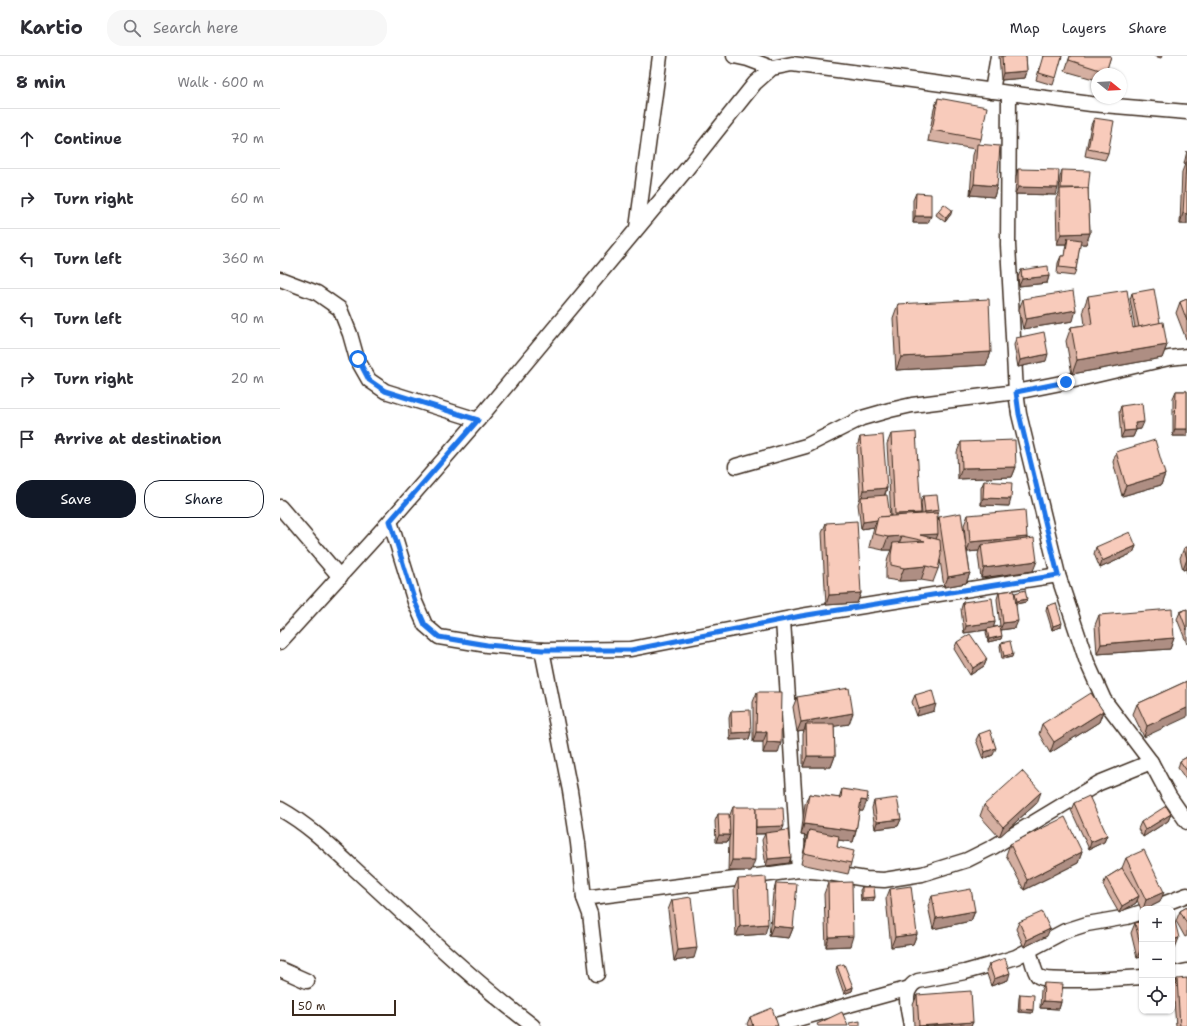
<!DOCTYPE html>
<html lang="en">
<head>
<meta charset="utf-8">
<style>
	body { margin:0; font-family:"Shantell Sans",sans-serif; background:#f7f7f7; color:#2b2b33 }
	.controls { position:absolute; right:12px; bottom:12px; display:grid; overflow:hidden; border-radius:8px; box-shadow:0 1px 3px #0004 }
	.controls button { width:36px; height:36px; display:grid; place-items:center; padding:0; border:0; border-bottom:1px solid #e1e1e2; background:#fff; color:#2b2b33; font:20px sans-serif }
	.compass { position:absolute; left:811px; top:12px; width:36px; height:36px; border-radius:50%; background:#fff; box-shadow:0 1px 3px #0004; rotate:108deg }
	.scale { position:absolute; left:12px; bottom:10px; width:104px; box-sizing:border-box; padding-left:4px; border:2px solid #3b2a1e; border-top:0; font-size:11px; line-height:14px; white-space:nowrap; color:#3b2a1e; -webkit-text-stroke:3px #fff; paint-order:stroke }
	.stop { position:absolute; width:12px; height:12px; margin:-9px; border:3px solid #1a73e8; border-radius:50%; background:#fff }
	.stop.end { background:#1a73e8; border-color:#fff; box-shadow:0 1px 4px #0008 }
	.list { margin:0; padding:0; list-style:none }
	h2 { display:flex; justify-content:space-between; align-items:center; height:52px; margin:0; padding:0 16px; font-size:17px }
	h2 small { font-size:13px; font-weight:400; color:#7c7c81 }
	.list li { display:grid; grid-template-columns:26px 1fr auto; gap:12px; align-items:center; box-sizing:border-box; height:60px; padding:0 16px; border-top:1px solid #e1e1e2 }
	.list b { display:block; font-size:15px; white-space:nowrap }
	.list em { font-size:13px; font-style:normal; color:#7c7c81 }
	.actions { display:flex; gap:8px; padding:12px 16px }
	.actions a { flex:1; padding:9px 0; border:1px solid #111827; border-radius:16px; text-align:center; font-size:14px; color:#111827 }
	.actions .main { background:#111827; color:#fff }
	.icon { flex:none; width:22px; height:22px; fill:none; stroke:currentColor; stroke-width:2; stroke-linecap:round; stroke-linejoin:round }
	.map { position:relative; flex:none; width:907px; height:970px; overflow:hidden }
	header { display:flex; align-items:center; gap:24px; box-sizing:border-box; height:56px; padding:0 20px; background:#fff; border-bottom:1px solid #e1e1e2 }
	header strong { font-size:19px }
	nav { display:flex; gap:22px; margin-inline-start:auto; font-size:14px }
	.search { width:280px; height:36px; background:#f7f7f7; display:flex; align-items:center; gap:10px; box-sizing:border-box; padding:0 14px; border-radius:16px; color:#7c7c81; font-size:15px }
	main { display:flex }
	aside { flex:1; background:#fff }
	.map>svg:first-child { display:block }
</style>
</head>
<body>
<header>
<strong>Kartio</strong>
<div class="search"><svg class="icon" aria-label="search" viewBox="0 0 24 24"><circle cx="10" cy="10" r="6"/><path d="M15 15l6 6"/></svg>Search here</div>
<nav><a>Map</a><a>Layers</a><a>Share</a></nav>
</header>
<main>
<aside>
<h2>8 min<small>Walk · 600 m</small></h2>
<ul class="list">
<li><svg class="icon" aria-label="ahead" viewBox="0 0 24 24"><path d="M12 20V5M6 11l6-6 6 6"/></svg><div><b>Continue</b></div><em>70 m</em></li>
<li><svg class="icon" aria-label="right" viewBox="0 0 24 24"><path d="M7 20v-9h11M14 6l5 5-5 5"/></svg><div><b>Turn right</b></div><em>60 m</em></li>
<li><svg class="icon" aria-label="left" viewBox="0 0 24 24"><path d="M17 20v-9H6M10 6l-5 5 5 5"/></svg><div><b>Turn left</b></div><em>360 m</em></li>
<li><svg class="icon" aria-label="left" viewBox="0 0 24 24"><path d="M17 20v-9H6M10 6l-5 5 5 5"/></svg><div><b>Turn left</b></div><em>90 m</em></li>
<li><svg class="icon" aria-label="right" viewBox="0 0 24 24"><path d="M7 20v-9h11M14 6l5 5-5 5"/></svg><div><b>Turn right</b></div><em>20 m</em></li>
<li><svg class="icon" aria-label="arrive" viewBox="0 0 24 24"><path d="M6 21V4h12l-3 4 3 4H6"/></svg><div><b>Arrive at destination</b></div></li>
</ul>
<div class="actions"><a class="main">Save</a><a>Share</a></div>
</aside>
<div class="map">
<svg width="907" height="970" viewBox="0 0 907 970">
	<rect width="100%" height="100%" fill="#fff"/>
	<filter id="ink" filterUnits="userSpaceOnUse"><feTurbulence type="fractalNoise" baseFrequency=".025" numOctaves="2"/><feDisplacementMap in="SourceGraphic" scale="8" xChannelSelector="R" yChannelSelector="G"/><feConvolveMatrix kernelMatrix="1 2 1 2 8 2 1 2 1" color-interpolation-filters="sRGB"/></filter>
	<g filter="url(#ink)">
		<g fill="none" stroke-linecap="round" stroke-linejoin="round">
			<defs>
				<g id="street">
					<path d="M454 0 468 3 492 12"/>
					<path d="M712 35 718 0"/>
					<path d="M729 38 728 189 736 336 739 358 778 519 807 606 824 644 871 706 889 740 907 766"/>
					<path d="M357 172 380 0"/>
					<path d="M0 223 37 237 60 253 70 278 77 303 89 324 105 335 198 364"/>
					<path d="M456 410 526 390 582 362 610 354 632 349 736 336 786 326 889 302 907 300"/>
					<path d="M0 451 60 521"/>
					<path d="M110 465 135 546 145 569 159 581 207 589 262 594 351 593 521 560 778 519"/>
					<path d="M503 564 519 814"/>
					<path d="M0 586 110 465 198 364 405 115 475 27 492 12 512 8 811 48 907 56"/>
					<path d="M262 594 290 735 298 787 304 842 310 858 317 918"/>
					<path d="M0 753C33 771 61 801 89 826 142 875 195 926 253 970"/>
					<path d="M304 842 463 822 519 814 542 816 586 823 604 824 642 818 687 804 713 791 819 727 871 706"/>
					<path d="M870 853 907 839"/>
					<path d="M749 894C751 900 754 916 758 920 765 928 847 922 862 921"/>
					<path d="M0 913 27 925"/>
					<path d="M892 918 907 915"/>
					<path d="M496 969 630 932"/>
					<path d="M631 970C629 955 620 933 638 925L685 916 717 907 736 901 785 875 807 868 847 861 862 856"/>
				</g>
			</defs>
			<use href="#street" stroke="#3b2a1e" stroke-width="17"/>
			<use href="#street" stroke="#fff" stroke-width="14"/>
		</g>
		<g fill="#d5afa1" stroke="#3b2a1e">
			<path d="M719 0H746L747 15 745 22 721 24Z"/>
			<path d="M763 0H782L773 29 756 24Z"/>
			<path d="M790 0H831L825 18H817V24L785 15Z"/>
			<path d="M874 0H882L881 2Z"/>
			<path d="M658 42 701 83 699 88 717 130 714 141 690 139 693 99 695 93 648 85 654 53Z"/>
			<path d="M814 62 828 97 825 104 805 100 811 69Z"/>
			<path d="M907 95V168H900L902 116 905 108H904Z"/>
			<path d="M738 113 776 139 735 138 736 120Z"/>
			<path d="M782 114 808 134 810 177 806 188H800L796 213 794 220 777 218 778 207 781 200H784L786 188H777L776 143 779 136 780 121Z"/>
			<path d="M636 137 648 167H633V144Z"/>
			<path d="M658 155 671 158 665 166 656 159Z"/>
			<path d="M741 214 769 220 767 227 739 230 738 221Z"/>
			<path d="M852 237 880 267 887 289 882 302 792 318 786 285 791 271 805 269 803 254 808 240 853 272 855 271 850 243Z"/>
			<path d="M743 243 793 265 743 273 739 253Z"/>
			<path d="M907 243V283H906L896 257 900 246Z"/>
			<path d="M618 248 711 296 706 309 616 314 613 262Z"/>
			<path d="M736 282 766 305 738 311 734 289Z"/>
			<path d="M896 335H907V380H893V342Z"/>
			<path d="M841 350 861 373 856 374 853 381 841 382 839 356Z"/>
			<path d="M611 378 640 458H642L641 447 643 440 658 458V464L659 461 686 492 684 469 688 459 747 481V483L753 515 701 522 698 499 699 495 687 496 690 517 686 527 664 531 660 504 658 513 653 526 641 524 619 525 606 523V512L608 501 611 494H603L589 491 594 471 581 473 578 448 580 442 577 391 580 381 607 432 605 439 610 460H611L607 388Z"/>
			<path d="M681 386 736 411 732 421 678 423 677 396Z"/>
			<path d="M836 396 885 418 881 429 842 440 833 406Z"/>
			<path d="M704 425 729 450 701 449V432Z"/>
			<path d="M546 467 581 537 577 547 546 549 542 477Z"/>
			<path d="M856 490 853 497 820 512 814 498 816 491Z"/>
			<path d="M907 491V517L906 513 903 514 900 502 904 492Z"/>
			<path d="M719 536 734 538 747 543 746 546 736 548 735 572 721 574V583L708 586 706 576 707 574 684 577 681 553 683 546 715 566 713 571 720 570 717 543Z"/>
			<path d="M767 550 781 571 772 574 766 554Z"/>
			<path d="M907 553V588L897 563 900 556Z"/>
			<path d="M819 559 894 582 890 593 817 598 815 569Z"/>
			<path d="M677 586 707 603 704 610 690 619 674 593Z"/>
			<path d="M721 587 732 601 722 603 720 590Z"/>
			<path d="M907 625 864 681 853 658 857 648Z"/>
			<path d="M477 636 498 697H483V686H473V646Z"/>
			<path d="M635 639 654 655 637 660 632 646Z"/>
			<path d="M517 641 569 668 554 670 555 700 551 711H523V678L524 675 517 676 513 651Z"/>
			<path d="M451 655 471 676 469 683 450 684 449 662Z"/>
			<path d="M823 655 819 666 770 697 759 678 762 668Z"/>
			<path d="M699 678 713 699 703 703 696 684Z"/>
			<path d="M907 701V725L898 712 900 705Z"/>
			<path d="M562 733 583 755H579L576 775 573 786 558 784 557 791 571 807 568 818 521 808 526 784 527 780 521 779 525 748 529 738 559 742Z"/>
			<path d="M594 745 621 763 618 770 595 773 592 752Z"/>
			<path d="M757 747 719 781 700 760 704 749Z"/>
			<path d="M794 747 827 779 824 786 809 793 791 754Z"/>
			<path d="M453 751 476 753 502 775 509 807 486 810 482 784 485 778H475L471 815H448L449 781 447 786H436L435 765 438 758 449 761Z"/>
			<path d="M891 758 888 765 863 781 858 773 861 766Z"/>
			<path d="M730 788 802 796 798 807 744 834 726 799Z"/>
			<path d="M846 802 880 846 866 853H862V855L857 844 856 847 839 857 823 829 826 822 842 812Z"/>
			<path d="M458 823 485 878 456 880 454 833Z"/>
			<path d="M496 827 513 872 509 882 489 880 493 837Z"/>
			<path d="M548 827 570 890 546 891 544 838Z"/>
			<path d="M582 831 595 841 593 845H581L580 834Z"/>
			<path d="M610 833 637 878 633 888 611 891 606 843Z"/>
			<path d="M652 840 695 855 691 865 653 873 648 850Z"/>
			<path d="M392 844 414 902 394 905 388 854Z"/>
			<path d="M907 851V880L905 881 896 865 900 855Z"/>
			<path d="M862 865V901L857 902 851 877 855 867Z"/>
			<path d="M739 866 767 880 744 891 736 873Z"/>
			<path d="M709 908 728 924 711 930 706 915Z"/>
			<path d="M557 910 573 931 572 935 564 938 556 914Z"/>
			<path d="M897 923 907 970H896L893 934Z"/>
			<path d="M764 927 781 946 779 953 760 952 761 934Z"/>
			<path d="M740 938 752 957 738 956 739 942Z"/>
			<path d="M637 939 693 966 691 970H634L633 949Z"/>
			<path d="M470 961 498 970H468L467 968Z"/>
		</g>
		<g fill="#ae8e83" stroke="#3b2a1e">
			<path d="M747 15 745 22 721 24 723 17Z"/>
			<path d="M694 128 717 130 714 141 690 139Z"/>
			<path d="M738 131 778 132 776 139 735 138Z"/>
			<path d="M672 154 671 158 665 166 666 162Z"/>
			<path d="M903 157 907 158V168H900Z"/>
			<path d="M635 160H651L648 167H633Z"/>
			<path d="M810 177 806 188H787L788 182 786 188H777L781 178Z"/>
			<path d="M769 220 767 227 739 230 742 223Z"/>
			<path d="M796 254 793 265 743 273 746 263Z"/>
			<path d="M887 289 882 302 792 318 797 304Z"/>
			<path d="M711 296 706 309 616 314 621 301Z"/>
			<path d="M768 298 766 305 738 311 740 304Z"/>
			<path d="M864 366 861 373 853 374 855 367Z"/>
			<path d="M895 373H907V380H893Z"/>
			<path d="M856 374 853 381 841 382 844 375Z"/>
			<path d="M736 411 732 421 678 423 682 412Z"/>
			<path d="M885 418 881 429 842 440 846 430Z"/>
			<path d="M607 432 603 443 581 445 584 434Z"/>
			<path d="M703 442 731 443 729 450 701 449Z"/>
			<path d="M659 454 656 461 642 463 645 456Z"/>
			<path d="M641 457 637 467 612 469 615 458Z"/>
			<path d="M597 464 594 471 581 473 583 466Z"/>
			<path d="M658 478 653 491 645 485 640 479Z"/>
			<path d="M622 480 617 493 613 487 611 494H603L608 481Z"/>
			<path d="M747 481 744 492 701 489 699 495 687 496 690 486Z"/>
			<path d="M856 490 853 497 820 512 822 505Z"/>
			<path d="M907 503V511L906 513 903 514Z"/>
			<path d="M757 505 753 515 701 522 704 512Z"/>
			<path d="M646 510 641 524 619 525 624 512Z"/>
			<path d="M690 517 686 527 664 531 668 521Z"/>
			<path d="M581 537 577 547 546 549 549 539Z"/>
			<path d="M747 543 746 546 735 548 737 545Z"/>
			<path d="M738 565 735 572 720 574 723 567Z"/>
			<path d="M715 566 713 573 684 577 686 570Z"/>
			<path d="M782 567 781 571 772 574 773 570Z"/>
			<path d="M722 580 721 583 708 586 709 583Z"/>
			<path d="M894 582 890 593 817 598 821 588Z"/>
			<path d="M733 598 732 601 722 603 724 600Z"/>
			<path d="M707 603 704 610 690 619 693 612Z"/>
			<path d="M656 648 654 655 637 660 639 653Z"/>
			<path d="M907 652V661L864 681 867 670Z"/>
			<path d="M823 655 819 666 770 697 774 686Z"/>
			<path d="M573 657 569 668 526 675V668L524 675 517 676 521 666Z"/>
			<path d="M471 676 469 683 450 684 452 677Z"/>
			<path d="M476 676H487L483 686H473Z"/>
			<path d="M487 686 501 687 498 697H483Z"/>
			<path d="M716 692 713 699 703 703 705 696Z"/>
			<path d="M527 700H555L551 711H523Z"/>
			<path d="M761 736 757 747 719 781 723 771Z"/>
			<path d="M581 744 587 745 583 755H577Z"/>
			<path d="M891 758 888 765 863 781 865 774Z"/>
			<path d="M621 763 618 770 595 773 597 766Z"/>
			<path d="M524 768 576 775 573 786 528 780 529 774 527 780 521 779Z"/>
			<path d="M504 770 501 777 474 778 476 771Z"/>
			<path d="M439 779H450L447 786H436Z"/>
			<path d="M827 779 824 786 809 793 811 786Z"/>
			<path d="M802 796 798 807 744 834 747 824Z"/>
			<path d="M511 801 509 807 486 810 488 803Z"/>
			<path d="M452 804H475L471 815H448Z"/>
			<path d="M884 836 880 846 866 853H863L866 844Z"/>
			<path d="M859 840 856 847 839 857 842 850Z"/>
			<path d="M595 841 593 845H581L582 842Z"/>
			<path d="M695 855 691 865 653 873 656 862Z"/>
			<path d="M488 868 485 878 456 880 460 870Z"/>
			<path d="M493 870 513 872 509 882 489 880Z"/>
			<path d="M770 873 767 880 744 891 747 884Z"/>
			<path d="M637 878 633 888 611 891 615 881Z"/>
			<path d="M573 880 570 890 546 891 549 881Z"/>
			<path d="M899 882 895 892 892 893V884Z"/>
			<path d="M417 892 414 902 394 905 398 894Z"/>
			<path d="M861 892H862V901L857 902Z"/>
			<path d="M730 917 728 924 711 930 714 923Z"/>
			<path d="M573 931 572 935 564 938 566 934Z"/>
			<path d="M763 945 781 946 779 953 760 952Z"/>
			<path d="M740 953 753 954 752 957 738 956Z"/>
			<path d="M693 966 691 970H639Z"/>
		</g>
		<g fill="#f8cbbb" stroke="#3b2a1e">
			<path d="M722 0H746L747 15 723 17Z"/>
			<path d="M764 0H782L776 22 759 17Z"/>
			<path d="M790 0H831L826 16 789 4Z"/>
			<path d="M658 42 707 51 701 83 652 74Z"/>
			<path d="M814 62 834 65 828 97 808 93Z"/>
			<path d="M697 88 720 90 717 130 694 128Z"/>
			<path d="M906 106H907V158L903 157Z"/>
			<path d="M738 113 779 114 778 132 738 131Z"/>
			<path d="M782 114 810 115 808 134V132H781Z"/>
			<path d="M808 132 810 177 781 178 780 133Z"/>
			<path d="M636 137 651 138V160H635Z"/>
			<path d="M664 148 672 154 666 162 658 155Z"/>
			<path d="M788 182 801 184 796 213 779 211 781 200H785Z"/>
			<path d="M768 210 769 220 742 223 741 214Z"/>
			<path d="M874 233 880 267 859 271 852 237Z"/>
			<path d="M847 234 853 272 883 266 887 289 797 304 791 271 812 268 808 240Z"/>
			<path d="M793 235 796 254 746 263 743 243Z"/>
			<path d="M709 243 711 296 621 301 618 248Z"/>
			<path d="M907 243V265L900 246Z"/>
			<path d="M764 276 768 298 740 304 736 282Z"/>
			<path d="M896 335H907V373H895Z"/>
			<path d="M862 347 864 366 855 367 856 374 844 375 841 350Z"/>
			<path d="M636 376 641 457 615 458 611 378Z"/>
			<path d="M603 379 607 432 584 434 580 381Z"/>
			<path d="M735 384 736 411 682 412 681 386Z"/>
			<path d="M875 384 885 418 846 430 836 396Z"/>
			<path d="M704 425 732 427 731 443 703 442Z"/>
			<path d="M607 439 610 460 598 461 597 464 583 466 581 441Z"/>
			<path d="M657 439 659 454 645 456 643 440Z"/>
			<path d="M745 454 747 481 690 486 688 459Z"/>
			<path d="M657 457 658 478 640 479 660 484 661 499 658 513 646 510 624 512 611 509V499L613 487 645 485 622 480 608 481 594 478 598 461Z"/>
			<path d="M681 457 690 517 668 521 659 461Z"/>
			<path d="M577 465 581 537 549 539 546 467Z"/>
			<path d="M850 476 856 490 822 505 816 491Z"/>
			<path d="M754 482 757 505 704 512 701 489Z"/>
			<path d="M907 491V503L904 492Z"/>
			<path d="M734 534 738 565 723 567 719 536Z"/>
			<path d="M745 534 747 543 737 545 735 537Z"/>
			<path d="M712 542 715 566 686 570 683 546Z"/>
			<path d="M776 547 782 567 773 570 767 550Z"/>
			<path d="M892 553 894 582 821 588 819 559Z"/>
			<path d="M907 553V574L900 556Z"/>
			<path d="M720 570 722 580 709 583 707 573Z"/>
			<path d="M690 578 707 603 693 612 677 586Z"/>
			<path d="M730 585 733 598 724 600 721 587Z"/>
			<path d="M907 625V652L867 670 857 648Z"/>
			<path d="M569 632 573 657 521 666 517 641Z"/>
			<path d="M652 634 656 648 639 653 635 639Z"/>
			<path d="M477 636H502L501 687 487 686V676H476Z"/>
			<path d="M811 637 823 655 774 686 762 668Z"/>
			<path d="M470 654 471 676 452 677 451 655Z"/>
			<path d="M526 668H554L555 700H527Z"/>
			<path d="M710 674 716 692 705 696 699 678Z"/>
			<path d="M907 701V715L900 705Z"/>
			<path d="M742 715 761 736 723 771 704 749Z"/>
			<path d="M562 733 588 737 587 745 581 744 576 775 524 768 529 738 561 742Z"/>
			<path d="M809 740 827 779 811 786 794 747Z"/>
			<path d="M617 742 621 763 597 766 594 745Z"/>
			<path d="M886 750 891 758 865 774 861 766Z"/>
			<path d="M453 751H476L475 804H452Z"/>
			<path d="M476 752H503L504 770 476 771Z"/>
			<path d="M438 758H449L450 779H439Z"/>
			<path d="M785 761 802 796 747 824 730 788Z"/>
			<path d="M508 774 511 801 488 803 485 777Z"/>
			<path d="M529 774 559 780 557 791 574 795 571 807 524 797Z"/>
			<path d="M864 794 884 836 866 844 846 802Z"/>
			<path d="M842 812 859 840 842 850 826 822Z"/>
			<path d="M486 821 488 868 460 870 458 823Z"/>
			<path d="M572 826 573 880 549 881 548 827Z"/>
			<path d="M496 827 517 828 513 872 493 870Z"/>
			<path d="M631 830 637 878 615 881 610 833Z"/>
			<path d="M582 831H594L595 841 582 842Z"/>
			<path d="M691 833 695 855 656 862 652 840Z"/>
			<path d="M411 841 417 892 398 894 392 844Z"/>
			<path d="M907 851V868L900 855Z"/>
			<path d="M762 856 770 873 747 884 739 866Z"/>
			<path d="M892 857H893L899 882 892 884Z"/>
			<path d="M862 865V892H861L855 867Z"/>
			<path d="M725 902 730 917 714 923 709 908Z"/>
			<path d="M564 908 573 931 566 934 557 910Z"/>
			<path d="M907 922V970H900L897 923Z"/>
			<path d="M764 927 783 928 781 946 763 945Z"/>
			<path d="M691 935 693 966 639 970 637 939Z"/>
			<path d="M740 938 754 939 753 954 740 953Z"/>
			<path d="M492 952 498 970H473L470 961Z"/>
			<path d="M562 956 568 970H538L537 968Z"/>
			<path d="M580 965V970H570L569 967Z"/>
		</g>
	</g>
	<g fill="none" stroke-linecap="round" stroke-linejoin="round" filter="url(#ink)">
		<path stroke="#1a73e8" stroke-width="5" d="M78 303 89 324 105 335 198 364 110 465 135 546 145 569 159 581 207 589 262 594H351L521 560 778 519 739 358 736 336 786 326"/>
	</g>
</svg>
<div class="controls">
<button>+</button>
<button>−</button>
<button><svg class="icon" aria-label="locate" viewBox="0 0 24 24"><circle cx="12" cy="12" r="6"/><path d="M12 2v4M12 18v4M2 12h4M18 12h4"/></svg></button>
</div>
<svg class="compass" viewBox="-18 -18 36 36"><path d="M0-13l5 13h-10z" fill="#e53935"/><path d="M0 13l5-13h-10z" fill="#7c7c81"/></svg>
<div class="scale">50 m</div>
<div class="stop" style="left:78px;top:303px"></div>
<div class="stop end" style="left:786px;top:326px"></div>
</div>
</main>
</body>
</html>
